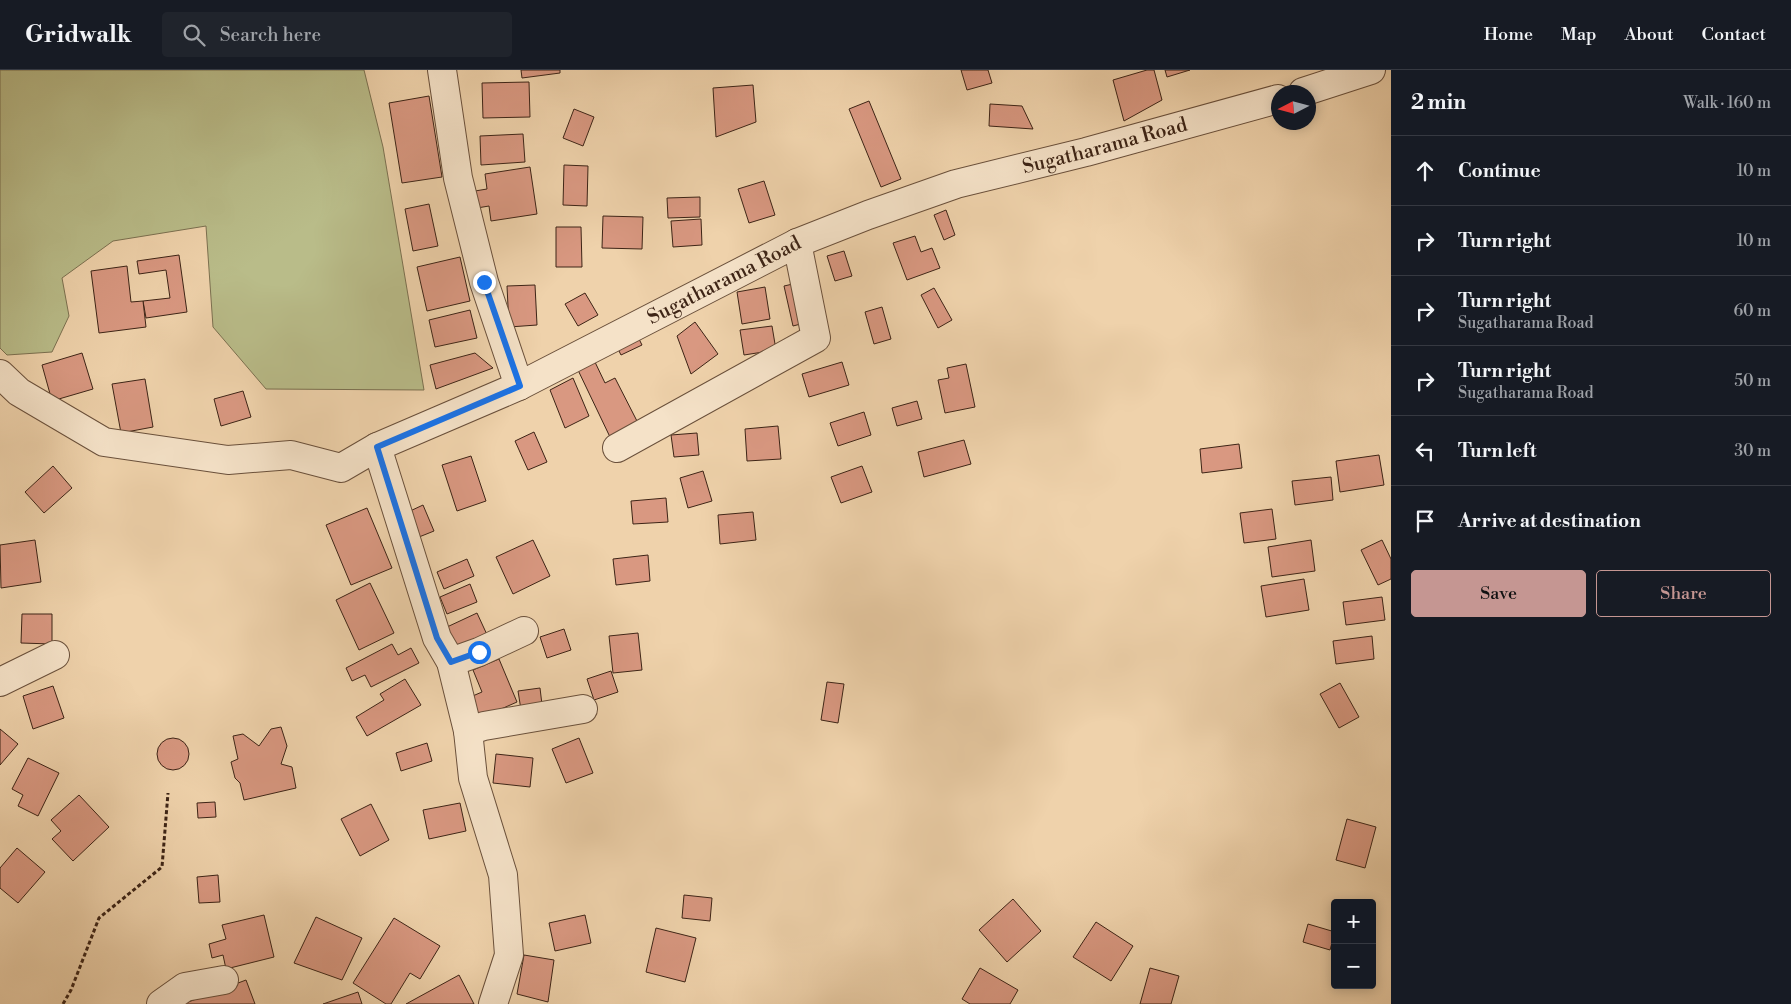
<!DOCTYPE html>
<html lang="en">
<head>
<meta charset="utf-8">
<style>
	body { margin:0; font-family:"Libre Bodoni",serif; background:#20242c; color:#f1f3f6 }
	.controls { position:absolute; right:15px; bottom:15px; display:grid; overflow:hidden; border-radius:5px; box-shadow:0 2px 12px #0003 }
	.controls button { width:45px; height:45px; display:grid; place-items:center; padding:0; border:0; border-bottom:1px solid #363941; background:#171b24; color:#f1f3f6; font:25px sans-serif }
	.compass { position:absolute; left:1271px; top:15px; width:45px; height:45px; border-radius:50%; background:#171b24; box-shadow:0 2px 12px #0003; rotate:264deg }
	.stop { position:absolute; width:15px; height:15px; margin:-11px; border:4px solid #1a73e8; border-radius:50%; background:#fff }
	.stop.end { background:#1a73e8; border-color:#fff; box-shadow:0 1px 5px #0008 }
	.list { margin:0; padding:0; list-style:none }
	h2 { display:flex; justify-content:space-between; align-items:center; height:65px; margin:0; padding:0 20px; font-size:21px }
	h2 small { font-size:16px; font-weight:400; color:#9ea1a6 }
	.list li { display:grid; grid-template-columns:32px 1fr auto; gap:15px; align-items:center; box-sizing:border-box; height:70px; padding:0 20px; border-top:1px solid #363941 }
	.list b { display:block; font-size:19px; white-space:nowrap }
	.list p { margin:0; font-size:16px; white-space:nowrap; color:#9ea1a6 }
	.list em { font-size:16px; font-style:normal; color:#9ea1a6 }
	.actions { display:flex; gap:10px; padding:15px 20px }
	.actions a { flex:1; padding:11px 0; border:1px solid #c59692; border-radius:5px; text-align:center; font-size:18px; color:#c59692 }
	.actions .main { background:#c59692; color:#111 }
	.icon { flex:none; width:28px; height:28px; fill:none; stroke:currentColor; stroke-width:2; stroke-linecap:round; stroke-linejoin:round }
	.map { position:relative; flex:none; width:1391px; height:934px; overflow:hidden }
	header { display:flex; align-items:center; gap:30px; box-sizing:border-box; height:70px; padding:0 25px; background:#171b24; border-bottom:1px solid #363941 }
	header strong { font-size:24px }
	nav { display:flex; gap:28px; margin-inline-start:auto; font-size:18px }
	.search { width:350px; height:45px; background:#20242c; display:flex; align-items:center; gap:12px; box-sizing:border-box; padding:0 18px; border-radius:5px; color:#9ea1a6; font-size:19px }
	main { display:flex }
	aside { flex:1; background:#171b24 }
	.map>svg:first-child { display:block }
</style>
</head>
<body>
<header>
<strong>Gridwalk</strong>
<div class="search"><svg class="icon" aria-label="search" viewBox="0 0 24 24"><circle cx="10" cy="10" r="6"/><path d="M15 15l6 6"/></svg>Search here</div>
<nav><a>Home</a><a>Map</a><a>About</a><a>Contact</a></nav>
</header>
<main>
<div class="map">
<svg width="1391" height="934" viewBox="0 0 1391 934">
	<rect width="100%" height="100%" fill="#efd2ab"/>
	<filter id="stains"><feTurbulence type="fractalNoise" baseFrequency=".004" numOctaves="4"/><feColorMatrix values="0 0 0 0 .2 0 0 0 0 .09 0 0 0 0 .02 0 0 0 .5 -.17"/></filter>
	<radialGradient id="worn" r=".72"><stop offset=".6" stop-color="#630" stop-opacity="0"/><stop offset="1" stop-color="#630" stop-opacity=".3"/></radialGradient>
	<path fill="#b9bc89" stroke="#7b7050" d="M0 0H364L383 77 424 320 266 319 213 257 206 156 113 171 62 208 69 246 52 282 7 285 0 278Z"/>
	<g fill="#d99881" stroke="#3d2416">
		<path d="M521 0H560V3L522 8Z"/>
		<path d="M961 0H988L992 13 967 20Z"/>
		<path d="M1147 0H1154L1162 30 1124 51 1113 10Z"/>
		<path d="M1165 0H1190L1167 7Z"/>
		<path d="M529 12 530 47 483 48 482 13Z"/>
		<path d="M753 15 756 52 716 67 713 18Z"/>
		<path d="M429 26 442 107 402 113 389 33Z"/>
		<path d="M869 31 901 109 881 117 849 39Z"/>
		<path d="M990 34 1022 36 1033 59 989 56Z"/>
		<path d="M574 39 594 47 583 76 563 68Z"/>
		<path d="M523 64 525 92 481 95 480 66Z"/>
		<path d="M564 95 588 96 587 136 563 135Z"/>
		<path d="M530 97 537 144 491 151 489 136 477 138 475 121 487 119 485 104Z"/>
		<path d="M764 111 775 145 749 153 738 119Z"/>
		<path d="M700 127V147L668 148 667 128Z"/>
		<path d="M429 134 438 176 413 181 405 139Z"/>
		<path d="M946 140 955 165 944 170 934 145Z"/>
		<path d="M603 146 643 147 642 179 602 178Z"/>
		<path d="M701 149 702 175 673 177 671 151Z"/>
		<path d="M556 157H581L582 197H556Z"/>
		<path d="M915 166 921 182 932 178 940 198 907 210 893 173Z"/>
		<path d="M844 181 852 206 835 211 827 186Z"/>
		<path d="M179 185 187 242 146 248 143 231 170 228 166 200 139 204 137 191Z"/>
		<path d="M460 187 470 231 427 241 417 197Z"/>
		<path d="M127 196 131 232 143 231 146 257 99 263 91 201Z"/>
		<path d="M806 211 816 250 793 256 784 216Z"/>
		<path d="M535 215 537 255 509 257 507 216Z"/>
		<path d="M765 217 770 249 742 254 737 222Z"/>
		<path d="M934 218 952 250 938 258 921 225Z"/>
		<path d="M585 223 598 245 578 256 565 234Z"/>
		<path d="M882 237 891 269 874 274 865 242Z"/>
		<path d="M470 240 477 268 435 277 429 250Z"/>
		<path d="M695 252 718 284 691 304 677 266Z"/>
		<path d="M772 256 776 280 744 285 740 260Z"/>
		<path d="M635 261 642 275 621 285 614 271Z"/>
		<path d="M82 283 93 319 52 331 42 295Z"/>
		<path d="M475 283 493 298 436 319 430 295Z"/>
		<path d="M594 290 605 313 615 308 638 353 610 367 577 298Z"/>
		<path d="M842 292 849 315 809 327 802 304Z"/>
		<path d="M966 294 975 337 945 343 938 310 949 308 947 298Z"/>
		<path d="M573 308 589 346 565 358 550 320Z"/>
		<path d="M145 309 153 357 121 363 112 314Z"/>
		<path d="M243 321 251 347 221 356 214 329Z"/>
		<path d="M917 331 922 349 897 356 892 338Z"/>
		<path d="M864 342 871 365 838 376 830 353Z"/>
		<path d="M778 356 781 389 747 391 745 359Z"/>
		<path d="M534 362 547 392 528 400 515 371Z"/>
		<path d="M697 363 699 385 674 387 671 365Z"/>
		<path d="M964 370 971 394 924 407 918 382Z"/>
		<path d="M1239 374 1242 398 1202 403 1200 379Z"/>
		<path d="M1379 385 1384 415 1340 422 1336 391Z"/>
		<path d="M471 386 486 431 457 441 442 395Z"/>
		<path d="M53 396 72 418 44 443 25 422Z"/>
		<path d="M862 396 872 422 841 433 831 407Z"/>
		<path d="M703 401 712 431 688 438 680 408Z"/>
		<path d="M1331 407 1333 430 1295 435 1292 411Z"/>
		<path d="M666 428 668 452 633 454 631 431Z"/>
		<path d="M423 435 434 461 419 467 408 442Z"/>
		<path d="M367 438 392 498 351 515 326 455Z"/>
		<path d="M1272 439 1276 469 1244 473 1240 443Z"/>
		<path d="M753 442 756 470 720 474 718 445Z"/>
		<path d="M35 470 41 512 1 518 0 475Z"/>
		<path d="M533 470 550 506 513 524 496 487Z"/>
		<path d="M1311 470 1315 501 1272 507 1268 477Z"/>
		<path d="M1382 470 1391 489V509L1378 515 1361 480Z"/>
		<path d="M648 485 650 511 616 515 613 489Z"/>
		<path d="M467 489 474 506 444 519 437 502Z"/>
		<path d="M1304 509 1309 540 1266 547 1261 516Z"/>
		<path d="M370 513 394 563 359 580 336 530Z"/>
		<path d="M470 514 477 532 447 544 440 527Z"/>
		<path d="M1382 527 1385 550 1346 555 1343 532Z"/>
		<path d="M477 543 489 569 459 583 447 557Z"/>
		<path d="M22 544H52V574L21 573Z"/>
		<path d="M564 559 571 580 547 588 540 567Z"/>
		<path d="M638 563 642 600 613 603 609 566Z"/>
		<path d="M1372 566 1374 589 1336 594 1333 571Z"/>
		<path d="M392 574 398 585 411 578 419 593 371 617 365 605 352 611 346 598Z"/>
		<path d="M499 589 517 632 476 650 468 628 482 622 473 600Z"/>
		<path d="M611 601 618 622 594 630 587 609Z"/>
		<path d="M405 609 421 635 367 666 356 647 384 630 380 624Z"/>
		<path d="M827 612 844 614 838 653 821 650Z"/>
		<path d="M1340 613 1359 647 1339 658 1320 624Z"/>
		<path d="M53 616 64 648 33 659 23 626Z"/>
		<path d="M540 618 543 643 522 646 518 621Z"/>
		<path d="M281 657 287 676 281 694 292 697 296 718 244 730 240 713 235 708 231 692 238 689 233 666 243 664 259 676 271 659Z"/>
		<path d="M0 659 18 674 0 695Z"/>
		<circle cx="173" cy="684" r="16"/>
		<path d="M579 668 593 703 566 713 552 679Z"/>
		<path d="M427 673 432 691 401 701 396 683Z"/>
		<path d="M496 684 533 688 530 717 493 713Z"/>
		<path d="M28 688 59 703 38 746 18 736 23 725 12 719Z"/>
		<path d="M79 725 109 757 73 791 52 769 61 761 51 750Z"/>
		<path d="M215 732 216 747 198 748 197 733Z"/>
		<path d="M460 733 466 761 429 769 423 740Z"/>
		<path d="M371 734 389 770 360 786 341 749Z"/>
		<path d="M1347 749 1376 757 1365 798 1336 790Z"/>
		<path d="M17 778 45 802 18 833 0 818V798Z"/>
		<path d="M218 805 220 832 199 833 197 807Z"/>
		<path d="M684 825 712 828 710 851 682 848Z"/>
		<path d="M1013 829 1041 861 1007 892 979 860Z"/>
		<path d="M264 845 274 887 226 899 223 885 212 888 209 874 226 869 222 855Z"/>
		<path d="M585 845 591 873 555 881 549 853Z"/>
		<path d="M316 847 362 868 342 910 294 893Z"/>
		<path d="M394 848 440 876 420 909 410 903 391 934H386L353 913Z"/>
		<path d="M1096 852 1133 876 1111 911 1073 887Z"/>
		<path d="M1308 854 1335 862 1330 880 1303 872Z"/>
		<path d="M656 858 696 868 685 912 646 902Z"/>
		<path d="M524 885 554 890 548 932 517 924Z"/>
		<path d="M980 898 1018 920 1010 934H970L962 929Z"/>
		<path d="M1150 898 1179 906 1171 934H1140Z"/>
		<path d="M459 905 474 934H406Z"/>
		<path d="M246 910 255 934H183Z"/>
		<path d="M358 922 362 934H323Z"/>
	</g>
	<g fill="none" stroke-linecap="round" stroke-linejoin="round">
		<defs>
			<g id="street">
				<path d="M442 0 458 108 484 212 519 316"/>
				<path d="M1303 22 1371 0"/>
				<path d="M0 304 19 322 104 372 228 390 291 385 341 398 377 377"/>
				<path d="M617 378 816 268 797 173"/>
				<path d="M451 592 479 582 524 561"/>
				<path d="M0 612 55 585"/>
				<path d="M468 661 484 656 583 639"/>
				<path d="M161 934 185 917 224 910"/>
				<path id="s1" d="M493 934 509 885 503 805 473 708 468 661 451 592 437 568 377 377 519 316 797 173 868 145 956 114 1086 82 1278 29"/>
			</g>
		</defs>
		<use href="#street" stroke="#6a503b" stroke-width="30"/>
		<path stroke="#3d2416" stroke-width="3" stroke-dasharray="4 2.5" stroke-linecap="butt" d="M63 934 71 920 99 848 162 797 168 723"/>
		<use href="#street" stroke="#f5e2c8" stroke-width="28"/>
	</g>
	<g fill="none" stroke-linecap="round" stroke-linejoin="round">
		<path stroke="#1a73e8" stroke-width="6" d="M479 582 451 592 437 568 377 377 520 316 484 212"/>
	</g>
	<g text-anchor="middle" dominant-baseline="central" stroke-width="4" stroke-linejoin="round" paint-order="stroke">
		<g font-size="20" fill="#3d2416" stroke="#f5e2c8">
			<text stroke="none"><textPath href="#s1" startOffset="1370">Sugatharama Road</textPath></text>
			<text stroke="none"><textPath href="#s1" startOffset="965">Sugatharama Road</textPath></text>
		</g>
	</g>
	<rect width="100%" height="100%" filter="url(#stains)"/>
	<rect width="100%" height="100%" fill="url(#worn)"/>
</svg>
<div class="controls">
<button>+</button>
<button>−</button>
</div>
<svg class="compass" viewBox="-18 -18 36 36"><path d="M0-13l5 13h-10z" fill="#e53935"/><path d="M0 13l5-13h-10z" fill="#9ea1a6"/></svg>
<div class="stop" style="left:479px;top:582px"></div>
<div class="stop end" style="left:484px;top:212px"></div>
</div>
<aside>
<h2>2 min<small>Walk · 160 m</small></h2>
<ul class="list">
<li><svg class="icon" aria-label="ahead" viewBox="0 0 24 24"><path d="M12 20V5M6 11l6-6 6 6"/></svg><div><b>Continue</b></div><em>10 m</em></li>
<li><svg class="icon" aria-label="right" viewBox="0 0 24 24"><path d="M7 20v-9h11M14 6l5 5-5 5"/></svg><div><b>Turn right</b></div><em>10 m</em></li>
<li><svg class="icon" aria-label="right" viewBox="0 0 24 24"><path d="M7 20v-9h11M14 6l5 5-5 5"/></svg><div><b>Turn right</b><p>Sugatharama Road</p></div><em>60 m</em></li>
<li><svg class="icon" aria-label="right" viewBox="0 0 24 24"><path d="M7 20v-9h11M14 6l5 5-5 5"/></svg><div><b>Turn right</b><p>Sugatharama Road</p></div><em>50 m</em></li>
<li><svg class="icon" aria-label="left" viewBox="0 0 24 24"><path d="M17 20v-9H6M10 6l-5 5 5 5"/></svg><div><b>Turn left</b></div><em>30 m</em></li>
<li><svg class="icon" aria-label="arrive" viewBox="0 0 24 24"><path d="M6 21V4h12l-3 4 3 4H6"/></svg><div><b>Arrive at destination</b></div></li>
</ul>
<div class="actions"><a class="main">Save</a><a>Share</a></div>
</aside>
</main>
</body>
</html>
